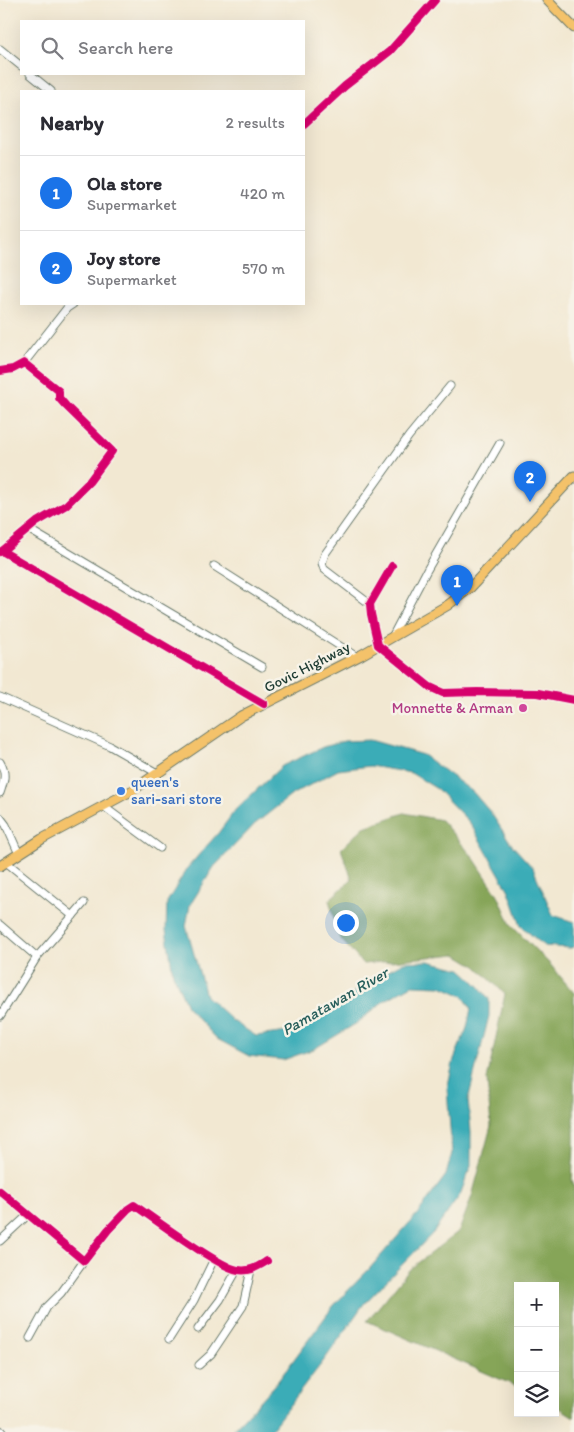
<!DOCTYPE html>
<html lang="en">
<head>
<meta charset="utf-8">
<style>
	body { margin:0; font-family:Itim,sans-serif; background:#f2f2f3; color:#2b2b33 }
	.controls { position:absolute; right:15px; bottom:15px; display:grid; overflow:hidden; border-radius:0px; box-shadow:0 5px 20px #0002 }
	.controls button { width:45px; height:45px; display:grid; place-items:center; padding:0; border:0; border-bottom:1px solid #e1e1e2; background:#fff; color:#2b2b33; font:25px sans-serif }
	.you { position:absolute; left:345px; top:922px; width:18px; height:18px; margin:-12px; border:4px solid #fff; border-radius:50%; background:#1a73e8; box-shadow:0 0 0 8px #1a73e833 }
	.badge { display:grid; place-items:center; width:32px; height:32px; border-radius:50%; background:#1a73e8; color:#fff; font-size:16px; font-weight:700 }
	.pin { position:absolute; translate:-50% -41px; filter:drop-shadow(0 1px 2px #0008) }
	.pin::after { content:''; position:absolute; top:26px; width:18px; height:15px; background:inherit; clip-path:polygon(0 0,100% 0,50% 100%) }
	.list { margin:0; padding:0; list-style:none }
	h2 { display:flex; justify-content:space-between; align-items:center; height:65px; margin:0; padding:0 20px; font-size:21px }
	h2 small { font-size:16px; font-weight:400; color:#7c7c81 }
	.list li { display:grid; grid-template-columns:32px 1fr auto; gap:15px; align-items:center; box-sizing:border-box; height:75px; padding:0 20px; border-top:1px solid #e1e1e2 }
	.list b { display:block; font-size:19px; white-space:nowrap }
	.list p { margin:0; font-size:16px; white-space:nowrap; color:#7c7c81 }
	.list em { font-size:16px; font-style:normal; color:#7c7c81 }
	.icon { flex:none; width:28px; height:28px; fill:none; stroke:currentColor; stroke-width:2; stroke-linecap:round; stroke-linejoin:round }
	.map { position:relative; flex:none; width:574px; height:1432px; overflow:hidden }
	.search { position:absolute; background:#fff; box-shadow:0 5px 20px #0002; left:20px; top:20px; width:285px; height:55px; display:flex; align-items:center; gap:12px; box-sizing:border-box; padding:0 18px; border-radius:0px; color:#7c7c81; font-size:19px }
	.panel { position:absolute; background:#fff; box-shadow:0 5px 20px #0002; left:20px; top:90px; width:285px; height:215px; border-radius:0px }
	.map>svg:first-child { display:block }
</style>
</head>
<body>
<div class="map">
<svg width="574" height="1432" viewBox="0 0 574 1432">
	<rect width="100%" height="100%" fill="#f7f3e8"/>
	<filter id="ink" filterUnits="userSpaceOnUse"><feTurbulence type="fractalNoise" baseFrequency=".02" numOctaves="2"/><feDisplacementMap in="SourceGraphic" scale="10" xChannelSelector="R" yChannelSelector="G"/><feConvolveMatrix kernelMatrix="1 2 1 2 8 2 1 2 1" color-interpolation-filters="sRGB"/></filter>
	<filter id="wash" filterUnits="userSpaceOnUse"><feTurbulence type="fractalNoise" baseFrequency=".0096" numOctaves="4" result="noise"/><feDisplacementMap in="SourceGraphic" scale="20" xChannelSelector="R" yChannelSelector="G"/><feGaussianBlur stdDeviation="1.12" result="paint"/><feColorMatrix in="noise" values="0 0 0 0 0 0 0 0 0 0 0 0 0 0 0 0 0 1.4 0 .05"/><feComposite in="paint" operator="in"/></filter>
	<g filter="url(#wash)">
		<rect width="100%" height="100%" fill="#f2e8d2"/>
		<path fill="#86a558" stroke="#527146" d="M404 813 441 820 473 857 498 895 511 925 549 963 574 993V1143L572 1180 574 1185V1417L555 1405V1286H518V1387L367 1321 410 1269 459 1231 472 1196 491 1126 487 1080 505 994 476 966 456 954 363 964 339 937 329 900 352 879 341 849 364 827Z"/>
		<path fill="#3bacb7" stroke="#2d7476" d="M370 740 423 755 473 792 491 813 512 845 533 868 553 915 574 922V947L570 948 544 946 521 926 509 891 470 823 437 789 411 773 370 766 338 770 293 794 255 824 214 867 190 905 186 926 206 996 233 1021 256 1036 288 1032 333 1006 383 973 404 962 428 961 461 969 479 986 489 999V1016L468 1100 471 1132V1166L460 1195 434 1232 363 1305 325 1359 269 1432H231L275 1385 334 1305 370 1268 418 1213 446 1175 452 1153 447 1089 454 1059 467 1028 471 1008 463 996 441 986 412 985 384 1001 357 1023 314 1049 283 1060 249 1056 217 1039 188 1008 173 974 166 930 167 902 188 867 219 832 236 809 282 766 323 747 344 741Z"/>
	</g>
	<g filter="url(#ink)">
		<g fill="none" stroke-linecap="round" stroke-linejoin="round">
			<defs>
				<g id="minor">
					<path d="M0 49 21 66"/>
					<path d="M30 74 51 91"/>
					<path d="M304 124 345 86 390 51 435 0"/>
					<path d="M24 363 67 308 73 304"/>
					<path d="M0 371 13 369 24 363 59 391V398L66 406 112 451 89 482 66 505 37 522 2 551"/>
					<path d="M28 529 262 667"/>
					<path d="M0 552 2 551 264 704"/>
					<path d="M214 566 357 657"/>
					<path d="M392 566 370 604 371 614 378 645 430 687 443 693 477 692 538 693 574 700"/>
					<path d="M370 604 324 569 322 563 325 554 409 436 450 386"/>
					<path d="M392 637 427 570 500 443"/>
					<path d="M0 697 110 746 157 773"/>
					<path d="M0 762C7 774 4 781 0 793"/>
					<path d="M103 806 160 848"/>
					<path d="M0 817 6 825 19 854"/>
					<path d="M6 862 73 916"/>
					<path d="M0 925 37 957"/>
					<path d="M0 1016 37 957 84 903"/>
					<path d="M0 1191 84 1261 108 1230 128 1209 134 1205C153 1218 220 1268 238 1270 250 1272 257 1267 267 1261"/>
					<path d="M0 1241 28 1215"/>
					<path d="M198 1329 220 1300 237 1270"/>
					<path d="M30 1338 47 1307 61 1293 84 1261"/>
					<path d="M169 1339 194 1300 214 1259"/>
					<path d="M199 1365 211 1354 243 1306 251 1270"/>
					<path d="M0 1430 2 1432"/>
				</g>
				<g id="major">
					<path d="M547 0 574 28"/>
					<path d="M0 866 42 839 133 790 241 716 361 655 448 605 470 588 574 476"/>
				</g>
			</defs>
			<use href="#minor" stroke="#69796b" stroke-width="9"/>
			<use href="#major" stroke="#69796b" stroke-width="11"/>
			<use href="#minor" stroke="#fff" stroke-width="7"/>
			<use href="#major" stroke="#f4c26a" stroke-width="9"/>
			<defs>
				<g id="cycleway">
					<path d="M304 124 345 86 390 51 435 0"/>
					<path d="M0 371 13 369 24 363 59 391V398L66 406 112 451 89 482 66 505 37 522 2 551"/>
					<path d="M0 552 2 551 264 704"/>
					<path d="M392 566 370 604 371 614 378 645 430 687 443 693 477 692 538 693 574 700"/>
					<path d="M0 1191 84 1261 108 1230 128 1209 134 1205C153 1218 220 1268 238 1270 250 1272 257 1267 267 1261"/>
				</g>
			</defs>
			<use href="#cycleway" stroke="#f7f3e8" stroke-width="11"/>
			<use href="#cycleway" stroke="#d6006c" stroke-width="8"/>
		</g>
	</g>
	<circle fill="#d1479c" stroke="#f7f3e8" stroke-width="2" cx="523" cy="708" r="5"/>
	<circle fill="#3f7fe0" stroke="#f7f3e8" stroke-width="2" cx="121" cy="791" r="5"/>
	<g text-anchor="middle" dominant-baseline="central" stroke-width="5" stroke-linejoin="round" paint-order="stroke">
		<g font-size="15" fill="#1f3d34" stroke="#f7f3e8">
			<text transform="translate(307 667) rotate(-27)">Govic Highway</text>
		</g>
		<g font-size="15" fill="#b23c85" stroke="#f7f3e8" text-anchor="end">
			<text x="513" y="708">Monnette &amp; Arman</text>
		</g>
		<g font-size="15" fill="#366cbe" stroke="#f7f3e8" text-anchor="start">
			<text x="131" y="782">queen's<tspan x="131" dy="17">sari-sari store</tspan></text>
		</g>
		<g font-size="16" font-style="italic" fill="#275e5b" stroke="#f7f3e8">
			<text transform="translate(335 1001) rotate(-30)">Pamatawan River</text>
		</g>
	</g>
</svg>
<div class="controls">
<button>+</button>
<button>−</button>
<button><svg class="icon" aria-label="layers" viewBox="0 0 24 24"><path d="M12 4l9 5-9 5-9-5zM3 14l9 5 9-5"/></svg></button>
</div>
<div class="you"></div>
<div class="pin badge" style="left:457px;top:606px">1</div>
<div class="pin badge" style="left:530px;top:502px">2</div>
<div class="search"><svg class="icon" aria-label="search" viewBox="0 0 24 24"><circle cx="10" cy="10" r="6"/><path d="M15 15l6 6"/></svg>Search here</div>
<section class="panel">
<h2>Nearby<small>2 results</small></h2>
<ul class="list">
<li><span class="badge">1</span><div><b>Ola store</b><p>Supermarket</p></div><em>420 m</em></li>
<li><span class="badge">2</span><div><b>Joy store</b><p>Supermarket</p></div><em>570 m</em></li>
</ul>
</section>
</div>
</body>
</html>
